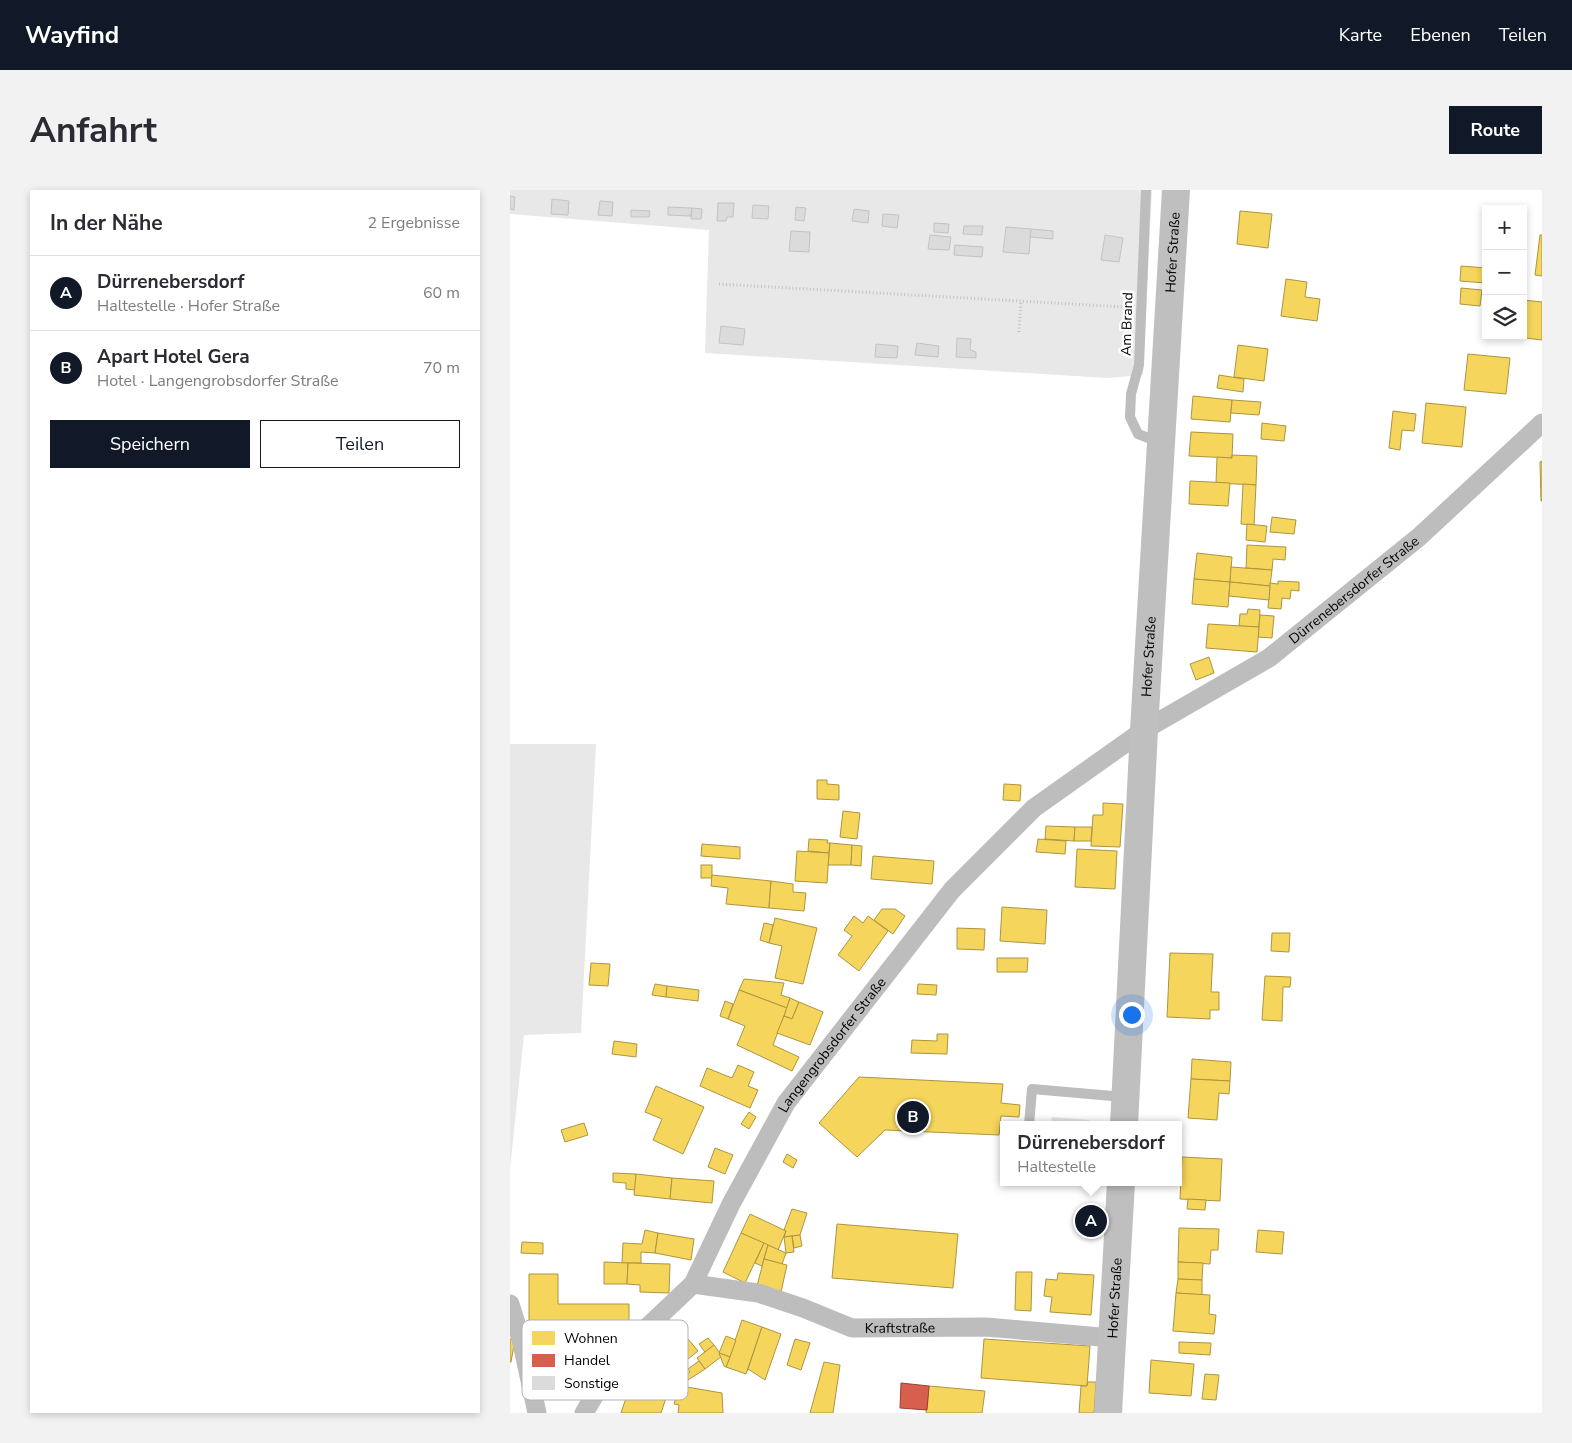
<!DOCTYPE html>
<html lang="de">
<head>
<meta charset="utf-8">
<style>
	body { margin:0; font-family:"Nunito Sans",sans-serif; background:#f2f2f3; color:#2b2b33 }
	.controls { position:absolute; right:15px; top:15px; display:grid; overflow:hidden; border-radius:0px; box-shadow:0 2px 8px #0003 }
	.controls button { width:45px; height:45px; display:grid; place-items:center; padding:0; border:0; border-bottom:1px solid #e1e1e2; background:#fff; color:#2b2b33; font:25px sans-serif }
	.you { position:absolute; left:621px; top:824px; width:18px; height:18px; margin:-12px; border:4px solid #fff; border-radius:50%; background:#1a73e8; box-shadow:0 0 0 8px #1a73e833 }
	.badge { display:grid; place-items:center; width:32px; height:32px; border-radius:50%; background:#111827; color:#fff; font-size:16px; font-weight:700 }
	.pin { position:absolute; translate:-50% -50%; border:2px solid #fff; box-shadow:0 1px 5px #0006 }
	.popup { position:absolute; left:490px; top:931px; width:182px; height:65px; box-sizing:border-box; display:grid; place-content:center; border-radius:0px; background:#fff; filter:drop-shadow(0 1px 4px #0005); font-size:16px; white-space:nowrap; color:#7c7c81 }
	.popup b { font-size:19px; color:#2b2b33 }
	.popup::after { content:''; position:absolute; left:50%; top:100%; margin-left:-10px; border:10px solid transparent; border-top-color:#fff }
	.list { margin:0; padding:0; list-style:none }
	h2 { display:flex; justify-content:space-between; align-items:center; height:65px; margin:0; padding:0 20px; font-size:21px }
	h2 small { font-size:16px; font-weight:400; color:#7c7c81 }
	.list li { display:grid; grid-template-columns:32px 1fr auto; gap:15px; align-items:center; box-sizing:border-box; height:75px; padding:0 20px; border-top:1px solid #e1e1e2 }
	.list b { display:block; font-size:19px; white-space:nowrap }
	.list p { margin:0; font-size:16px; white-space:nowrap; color:#7c7c81 }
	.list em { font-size:16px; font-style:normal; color:#7c7c81 }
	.actions { display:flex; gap:10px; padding:15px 20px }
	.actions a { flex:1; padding:11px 0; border:1px solid #111827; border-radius:0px; text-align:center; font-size:18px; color:#111827 }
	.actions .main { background:#111827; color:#fff }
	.icon { flex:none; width:28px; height:28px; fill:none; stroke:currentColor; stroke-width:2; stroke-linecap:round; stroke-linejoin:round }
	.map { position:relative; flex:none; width:1032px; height:1223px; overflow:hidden; border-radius:0px }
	header { display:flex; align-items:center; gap:30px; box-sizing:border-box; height:70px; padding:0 25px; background:#111827; color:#fff }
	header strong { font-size:24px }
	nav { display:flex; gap:28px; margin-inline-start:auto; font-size:18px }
	.intro { display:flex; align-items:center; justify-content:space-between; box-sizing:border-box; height:120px; padding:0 30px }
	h1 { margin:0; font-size:35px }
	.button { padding:12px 22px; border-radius:0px; background:#111827; color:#fff; font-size:18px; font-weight:700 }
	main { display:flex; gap:30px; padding:0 30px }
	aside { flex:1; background:#fff; border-radius:0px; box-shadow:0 2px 8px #0003 }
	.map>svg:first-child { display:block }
</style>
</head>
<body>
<header>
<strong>Wayfind</strong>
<nav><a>Karte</a><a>Ebenen</a><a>Teilen</a></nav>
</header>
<div class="intro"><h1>Anfahrt</h1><a class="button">Route</a></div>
<main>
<aside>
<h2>In der Nähe<small>2 Ergebnisse</small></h2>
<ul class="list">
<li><span class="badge">A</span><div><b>Dürrenebersdorf</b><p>Haltestelle · Hofer Straße</p></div><em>60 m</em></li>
<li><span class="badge">B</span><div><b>Apart Hotel Gera</b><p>Hotel · Langengrobsdorfer Straße</p></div><em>70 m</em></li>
</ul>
<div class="actions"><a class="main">Speichern</a><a>Teilen</a></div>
</aside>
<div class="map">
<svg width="1032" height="1223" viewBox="0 0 1032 1223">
	<rect width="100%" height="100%" fill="#fff"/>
	<g fill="#e8e8e8">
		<path d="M0 0H642L633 185 597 188 195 163 199 40 0 24Z"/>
		<path d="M0 554H86L71 843 14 845 0 979Z"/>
		<path d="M542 927 579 930 578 935H541Z"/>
	</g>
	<path fill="#bababa" d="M19 1138H98C96 1159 81 1199 57 1203 47 1205 40 1202 34 1194 24 1182 22 1154 19 1138Z"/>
	<g fill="#f6d55c" stroke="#ac9540">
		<path d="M730 21 762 24 758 58 727 54Z"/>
		<path d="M1030 45H1032V86L1025 85Z"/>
		<path d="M951 76 976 78V93L950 91Z"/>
		<path d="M776 89 797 92 795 107 810 109 807 131 771 126Z"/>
		<path d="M951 98 972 100 970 116 950 114Z"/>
		<path d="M1013 110 1032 112V150L998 146H1013Z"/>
		<path d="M728 155 758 159 754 191 724 187Z"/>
		<path d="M958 164 1000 168 996 204 954 200Z"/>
		<path d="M709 185 734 189 733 202 707 198Z"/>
		<path d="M683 206 722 210 720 232 681 229Z"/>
		<path d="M722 210 751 212 749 225 721 223Z"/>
		<path d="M916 213 956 217 952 257 912 253Z"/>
		<path d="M883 221 906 224 904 241 892 240 890 260 879 258Z"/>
		<path d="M752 233 776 236 774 251 751 249Z"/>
		<path d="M681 242 723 244 722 268 679 266Z"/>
		<path d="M722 265 747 266 746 295 706 293 707 267 722 268Z"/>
		<path d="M1032 271V311H1031L1030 272Z"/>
		<path d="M680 291 720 293 718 316 679 314Z"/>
		<path d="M733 294 746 295 744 335 731 334Z"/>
		<path d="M762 327 786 330 784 344 760 342Z"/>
		<path d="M737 334 757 336 755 352 736 350Z"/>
		<path d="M737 355 776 357 775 370 763 369 762 380 736 378Z"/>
		<path d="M687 363 722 367 720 392 684 389Z"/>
		<path d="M721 377 762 380 760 396 720 392Z"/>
		<path d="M684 389 720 392 718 417 682 414Z"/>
		<path d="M768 391 789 392V401L781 400 780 409 772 408 771 419 758 418 760 393 768 394Z"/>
		<path d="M720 392 760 396 759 410 719 406Z"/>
		<path d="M738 419 750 420 749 437 729 436 730 424H737Z"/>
		<path d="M750 425 764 426 762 448 748 447Z"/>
		<path d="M698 434 749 437 747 462 696 458Z"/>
		<path d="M699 467 704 483 686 490 680 474Z"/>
		<path d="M307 590H317V594L329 595V610L307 609Z"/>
		<path d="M494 594 511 595 510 611 493 610Z"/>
		<path d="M593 613 613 614 610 657 581 656 583 625H593Z"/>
		<path d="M333 621 350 623 347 649 330 647Z"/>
		<path d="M536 636 565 637 564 651 535 649Z"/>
		<path d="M565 637H582L581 651H564Z"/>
		<path d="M299 649 318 650 317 653H320L319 663 298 661Z"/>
		<path d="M528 649 556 651 555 664 526 662Z"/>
		<path d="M320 653 342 655 341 675H318Z"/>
		<path d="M192 654 230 657V669L191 666Z"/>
		<path d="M342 655 352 656 351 676 341 675Z"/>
		<path d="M567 659 607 661 605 699 565 697Z"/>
		<path d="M287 661 319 663 317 693 285 691Z"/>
		<path d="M363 666 424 671 422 694 361 689Z"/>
		<rect x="191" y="675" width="11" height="13"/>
		<path d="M202 685 261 691 259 718 216 714 218 698 201 696Z"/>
		<path d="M261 691 283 694V702L296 703 294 721 259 718Z"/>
		<path d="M492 717 537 720 535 754 490 751Z"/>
		<path d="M372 719H385L395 726 383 744 364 730Z"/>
		<path d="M344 726 353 733 358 726 378 741 349 781 328 765 342 746 334 740Z"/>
		<path d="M265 728 307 738 293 794 265 788 272 756 259 753Z"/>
		<path d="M254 733 263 735 259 753 250 750Z"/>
		<path d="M447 738 475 739 474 760 447 759Z"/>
		<path d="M762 743H780L779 762 761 761Z"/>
		<path d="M660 763 703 764 701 802H709V820H700V829L657 827Z"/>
		<path d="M487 768H518L517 782H487Z"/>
		<path d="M81 773 100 774 98 796 79 795Z"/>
		<path d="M755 786 781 787 780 797H773L772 831 752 830Z"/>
		<path d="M234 789 274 793 271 805 280 808 277 818 229 800Z"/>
		<path d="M145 794 157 796 156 807 142 805Z"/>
		<path d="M408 794 427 795 426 805 407 804Z"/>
		<path d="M157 796 189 800 188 811 156 807Z"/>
		<path d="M229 800 277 818 263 855 289 867 282 881 227 855 235 836 218 829Z"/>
		<path d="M280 808 289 812 282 829 274 826Z"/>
		<path d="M215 811 223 814 218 829 210 826Z"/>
		<path d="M289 812 313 822 300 855 267 843 274 826 282 829Z"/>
		<path d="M427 844H438L437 864 401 863 402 850 427 851Z"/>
		<path d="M104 851 127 854 126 867 102 864Z"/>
		<path d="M682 869 721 872 720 891 681 889Z"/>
		<path d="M228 875 244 882 238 896 248 900 240 918 190 896 197 878 222 888Z"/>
		<path d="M349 887 493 894 491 913 510 915 509 927 491 926 489 945 375 940 347 967 309 933Z"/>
		<path d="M681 889 720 891 719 904 709 903 707 930 678 928Z"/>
		<path d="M146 896 194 917 173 964 143 950 152 929 135 922Z"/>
		<path d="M239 922 246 927 239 939 231 934Z"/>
		<path d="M74 933 78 945 55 952 51 940Z"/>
		<path d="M205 958 223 965 215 984 198 977Z"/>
		<path d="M277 964 287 970 283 978 273 972Z"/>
		<path d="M672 967 712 969 710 1011 670 1009Z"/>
		<path d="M103 983 126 984 125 1000 116 999V993L103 992Z"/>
		<path d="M126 984 162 988 160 1009 124 1005Z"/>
		<path d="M162 988 204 991 202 1013 160 1009Z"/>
		<path d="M678 1009 696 1010 695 1020 677 1019Z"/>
		<path d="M282 1019 297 1023 290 1045 274 1047 276 1041 274 1040Z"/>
		<path d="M240 1024 276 1041 268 1060 231 1043Z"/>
		<path d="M327 1034 448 1044 443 1098 322 1088Z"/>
		<path d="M669 1038 709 1039 708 1060H701L700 1074 668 1072Z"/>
		<path d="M135 1040 148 1043 145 1063 131 1062V1073H112L113 1053 132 1054Z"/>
		<path d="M748 1040 774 1042 772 1064 746 1062Z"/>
		<path d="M148 1043 184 1049 181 1070 145 1063Z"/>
		<path d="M231 1043 254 1053 235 1093 213 1082Z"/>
		<path d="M290 1045 292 1056 284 1058 282 1046Z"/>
		<path d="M282 1046 284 1062 276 1063 274 1047Z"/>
		<path d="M12 1052 33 1053V1064L11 1063Z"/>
		<path d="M254 1053 258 1055 252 1076 245 1073Z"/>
		<path d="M258 1055 276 1063 272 1074 254 1069Z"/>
		<path d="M254 1069 277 1075 271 1102 247 1096Z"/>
		<path d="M94 1072 118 1073 117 1094H94Z"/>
		<path d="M668 1072 693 1073 692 1090 668 1089Z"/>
		<path d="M118 1073 160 1074 159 1103 130 1102V1095L117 1094Z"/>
		<path d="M506 1082H522L521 1121 505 1120Z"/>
		<path d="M548 1083 584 1085 581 1125 540 1122 542 1107 534 1106 536 1089 547 1090Z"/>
		<path d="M19 1084H48V1114H119V1136H19Z"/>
		<path d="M668 1089 692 1090V1105L666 1103Z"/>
		<path d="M666 1103 700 1105 699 1124 706 1125 704 1144 663 1141Z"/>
		<path d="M232 1130 252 1137 236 1184 216 1177Z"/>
		<path d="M252 1137 271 1144 255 1190 238 1179Z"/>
		<path d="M169 1138 188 1161 158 1185 140 1162Z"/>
		<path d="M216 1146 226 1150 220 1167 209 1163Z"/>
		<path d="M198 1148 204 1155 195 1162 189 1154Z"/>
		<path d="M0 1149 5 1150 1 1172H0Z"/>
		<path d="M285 1149 300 1153 291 1180 277 1175Z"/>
		<path d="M474 1149 580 1156 577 1196 471 1188Z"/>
		<path d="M669 1152 701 1153 700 1165 669 1163Z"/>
		<path d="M204 1155 212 1166 195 1179 187 1168Z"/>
		<path d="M142 1163 154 1179 142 1188 130 1172Z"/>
		<path d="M209 1163 220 1167 216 1177 214 1176Z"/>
		<path d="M641 1170 684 1174 681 1206 639 1203Z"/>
		<path d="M189 1171 195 1179 178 1190 175 1186 180 1182 178 1179Z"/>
		<path d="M314 1172 330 1175 323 1223H300Z"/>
		<path d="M168 1177 178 1190 168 1198 158 1185Z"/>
		<path d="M695 1184 709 1185 706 1210 692 1209Z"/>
		<path d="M578 1192H586L584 1223H569L571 1196H577Z"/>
		<path d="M120 1196 156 1208 151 1223H111Z"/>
		<path d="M171 1196 212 1203 213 1223H168L169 1215 164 1214 168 1198Z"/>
		<path d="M419 1196 475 1201 472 1223H416Z"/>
	</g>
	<path fill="#d6604d" stroke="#964336" d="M391 1193 419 1196 417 1220 390 1218Z"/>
	<g fill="#dbdbdb" stroke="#c3c3c3">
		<path d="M0 6 5 7 4 20 0 19Z"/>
		<path d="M42 9 59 11 58 25 41 24Z"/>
		<path d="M90 11 103 12 102 26 88 25Z"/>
		<path d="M208 13H224L223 27H217L216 31H207Z"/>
		<path d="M243 15 259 16 258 29 242 28Z"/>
		<path d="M158 17 182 18 181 26 158 25Z"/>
		<path d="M286 17 296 18 294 31 285 30Z"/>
		<path d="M182 18 192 19 191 29H181Z"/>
		<path d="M344 19 359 21 358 33 342 31Z"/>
		<path d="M121 20 140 21 139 27H121Z"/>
		<path d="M373 24 389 25 387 38 372 36Z"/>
		<path d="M424 33 439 34 438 43 424 42Z"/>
		<path d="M454 36H473L472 45 453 44Z"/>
		<path d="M496 37 521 39 519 64 493 62Z"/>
		<path d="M521 39 543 41V49L520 47Z"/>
		<path d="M281 41 300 42 299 62 279 61Z"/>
		<path d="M420 45 441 47 439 60 418 59Z"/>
		<path d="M595 45 613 48 609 72 591 70Z"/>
		<path d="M445 55 473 57 472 67 444 65Z"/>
		<path d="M211 136 235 139 233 155 209 153Z"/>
		<path d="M447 148 461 149 460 160 466 162V168L446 167Z"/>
		<path d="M407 153 429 156 428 167 405 165Z"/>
		<path d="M366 154 388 156 387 168 365 167Z"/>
	</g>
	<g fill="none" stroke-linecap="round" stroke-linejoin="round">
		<g stroke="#c2c2c2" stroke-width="3" stroke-dasharray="1 2.5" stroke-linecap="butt">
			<path d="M209 94 615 117"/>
			<path d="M509 142 511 111"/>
		</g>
		<g stroke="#bdbdbd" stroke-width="10">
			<path d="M636 0 629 175 621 204 620 227 628 244 649 252"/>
			<path d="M519 935 522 899 614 907"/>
		</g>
		<g stroke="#bdbdbd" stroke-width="19">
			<path id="s1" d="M183 1094 248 1103 293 1118 342 1138 476 1137 602 1148"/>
			<path d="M0 1114 11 1149 27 1223"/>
			<path id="s2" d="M74 1223 109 1164 183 1094 221 1014 276 913 442 700 524 618 634 540 759 468 909 347 1032 233"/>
		</g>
		<g stroke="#bfbfbf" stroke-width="28">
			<path id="s3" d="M614 935 634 540 666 0"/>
			<path id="s4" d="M598 1223 611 992"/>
		</g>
	</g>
	<g text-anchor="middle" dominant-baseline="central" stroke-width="5" stroke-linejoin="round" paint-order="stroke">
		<g font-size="14" fill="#000" stroke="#fff">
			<text stroke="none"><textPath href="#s3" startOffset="874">Hofer Straße</textPath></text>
			<text transform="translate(617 134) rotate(-88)">Am Brand</text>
			<text stroke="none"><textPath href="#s2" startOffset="1148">Dürrenebersdorfer Straße</textPath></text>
			<text stroke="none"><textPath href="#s3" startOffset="469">Hofer Straße</textPath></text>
			<text stroke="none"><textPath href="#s2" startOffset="448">Langengrobsdorfer Straße</textPath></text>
			<text stroke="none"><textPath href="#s4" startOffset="115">Hofer Straße</textPath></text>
			<text stroke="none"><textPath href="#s1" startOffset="214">Kraftstraße</textPath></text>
		</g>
	</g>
	<rect x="12" y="1130" width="166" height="80" rx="8" fill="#fff" stroke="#b2b2b2" stroke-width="1"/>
	<rect x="22" y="1141" width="23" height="14" fill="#f6d55c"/>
	<rect x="22" y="1164" width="23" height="13" fill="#d6604d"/>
	<rect x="22" y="1186" width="23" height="14" fill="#dbdbdb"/>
	<g font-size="14" fill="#000">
		<text x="54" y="1153">Wohnen</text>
		<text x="54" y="1175">Handel</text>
		<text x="54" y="1198">Sonstige</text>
	</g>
</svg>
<div class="controls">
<button>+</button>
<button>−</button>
<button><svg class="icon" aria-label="layers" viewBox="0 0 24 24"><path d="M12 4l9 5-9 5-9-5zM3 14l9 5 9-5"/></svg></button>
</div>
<div class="you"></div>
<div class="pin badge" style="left:581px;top:1031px">A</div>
<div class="popup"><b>Dürrenebersdorf</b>Haltestelle</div>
<div class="pin badge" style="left:403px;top:927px">B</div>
</div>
</main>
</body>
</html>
